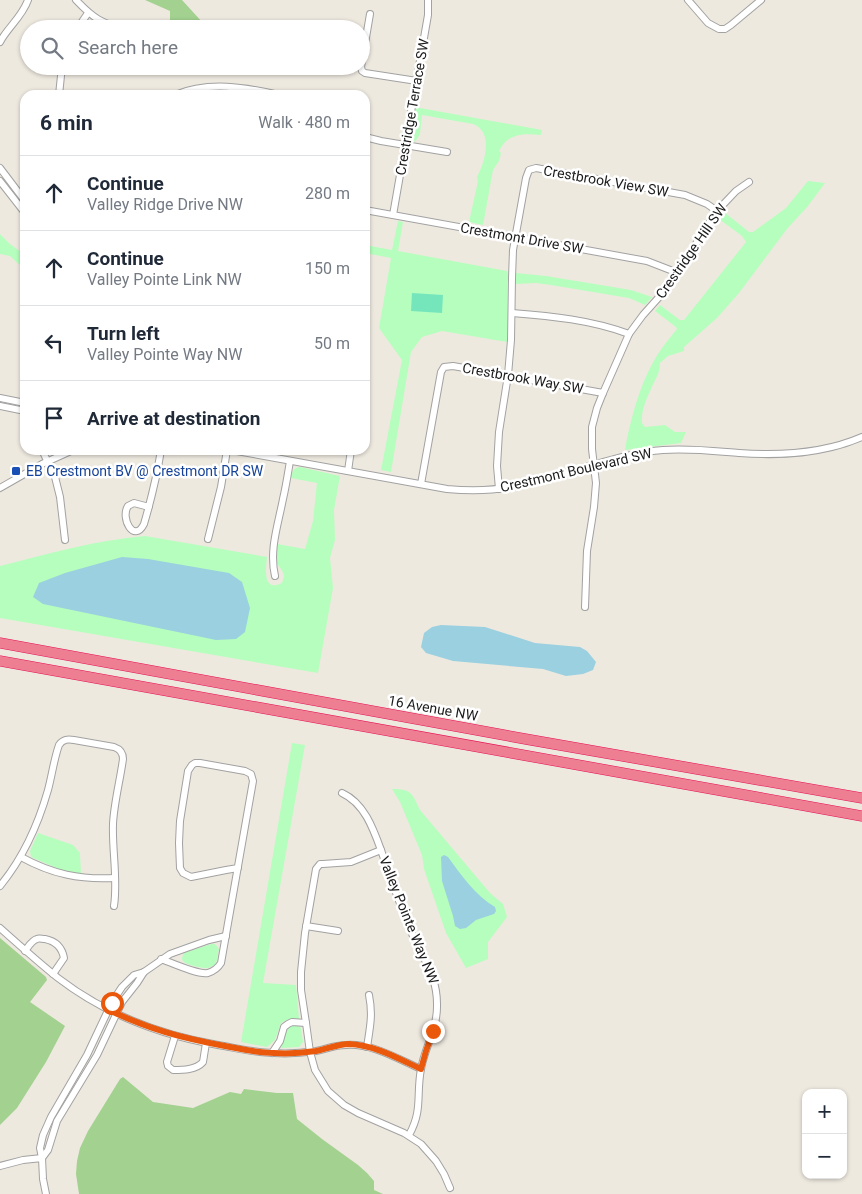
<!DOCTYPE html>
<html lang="en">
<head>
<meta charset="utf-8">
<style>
	body { margin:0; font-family:Roboto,sans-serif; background:#f6f6f7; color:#1f2937 }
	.controls { position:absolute; right:15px; bottom:15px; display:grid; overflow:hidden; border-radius:10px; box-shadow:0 1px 4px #0004 }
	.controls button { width:45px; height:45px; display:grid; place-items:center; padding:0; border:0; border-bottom:1px solid #e0e1e3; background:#fff; color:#1f2937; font:25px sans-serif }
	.stop { position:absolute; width:15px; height:15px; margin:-11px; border:4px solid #ea580c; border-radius:50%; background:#fff }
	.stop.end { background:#ea580c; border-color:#fff; box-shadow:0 1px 5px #0008 }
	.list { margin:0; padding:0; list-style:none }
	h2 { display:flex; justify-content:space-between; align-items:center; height:65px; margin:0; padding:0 20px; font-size:21px }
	h2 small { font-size:16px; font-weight:400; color:#747a83 }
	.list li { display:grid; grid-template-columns:32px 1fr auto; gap:15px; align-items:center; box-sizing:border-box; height:75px; padding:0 20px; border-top:1px solid #e0e1e3 }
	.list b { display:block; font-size:19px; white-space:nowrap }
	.list p { margin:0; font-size:16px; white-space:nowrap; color:#747a83 }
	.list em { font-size:16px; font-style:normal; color:#747a83 }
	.icon { flex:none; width:28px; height:28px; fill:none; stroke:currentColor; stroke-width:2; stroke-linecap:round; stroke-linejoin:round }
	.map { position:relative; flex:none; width:862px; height:1194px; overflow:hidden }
	.search { position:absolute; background:#fff; box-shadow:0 1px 4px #0004; left:20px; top:20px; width:350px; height:55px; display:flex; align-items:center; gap:12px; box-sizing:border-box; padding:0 18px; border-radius:28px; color:#747a83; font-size:19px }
	.panel { position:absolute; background:#fff; box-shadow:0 1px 4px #0004; left:20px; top:90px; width:350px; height:365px; border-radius:15px }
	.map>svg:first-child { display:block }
</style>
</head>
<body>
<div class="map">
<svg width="862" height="1194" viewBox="0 0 862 1194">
	<rect width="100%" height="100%" fill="#eee9df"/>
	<g fill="#a2d190">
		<path d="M145 0H182L203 23 238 29H170V11Z"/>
		<path d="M0 938 46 977 47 980 30 1002 65 1026 46 1062 17 1108 0 1125Z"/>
		<path d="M123 1077 153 1102 193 1108 230 1092 241 1094 244 1089 277 1093H293L297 1119 322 1139 358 1165 367 1173 374 1181V1190L383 1194H79L76 1174 77 1161 80 1148 88 1131 120 1079Z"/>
	</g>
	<g fill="#b6febd">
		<path d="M417 104 420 105V108L542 130 541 135C523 133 508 133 499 151L501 153 499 161 493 170 483 225 469 222 478 181 477 177C485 162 494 132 473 124L422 115 420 134 415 142 411 135Z"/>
		<path d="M808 181 825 183 808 206 787 229 739 293 717 318 684 347V351L668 356 660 363C660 374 655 379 651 389 646 400 641 411 642 423L645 427 665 425 675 432H686L681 443 625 450C631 416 642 376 662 348 667 341 672 335 677 329L676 327 655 311 660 305 680 320H684L746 242 742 236 719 219 724 212 749 232H753L786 208Z"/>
		<path d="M398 221 403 222 398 251 507 271 509 275 507 283V342L442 331 422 337 411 352 391 472 381 470 402 360 379 328 391 258 365 253V245L392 250Z"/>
		<path d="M0 234 10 244 25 255V270L10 256 0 254Z"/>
		<path d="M516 273 546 276 631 290 652 297 645 305 629 298 551 285 536 283 516 284C514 281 514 276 516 273Z"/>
		<path d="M300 467 340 476 334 510 335 540 330 558 333 588 318 673 0 618V566C48 554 96 540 145 536L267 557C266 568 262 593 282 583L284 576C283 571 281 569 278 565 274 560 277 551 277 544L305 549 313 521 317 483 291 478C292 472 293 468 300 467Z"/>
		<path d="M292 743 305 745 263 983 296 985 299 1019C292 1018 287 1019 281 1023L275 1040 267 1047 241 1042Z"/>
		<path d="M392 789C412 789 412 793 420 810L490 893 503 904 507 917 488 942V959L466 968 446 933 424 869 422 855 400 802Z"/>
		<path d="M38 833 73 845 80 853 81 874 61 870 31 857 30 851Z"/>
		<path d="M211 944H215L219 949 216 964C214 965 211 967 208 968 204 969 186 965 183 961 181 958 183 956 184 953Z"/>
		<path d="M291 1026H300L301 1029 303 1042 299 1047 281 1048 287 1029Z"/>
	</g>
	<path fill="#75e6bc" d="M412 293 443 295 442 313 411 311Z"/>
	<g fill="#9bd0e0">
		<path d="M122 557 148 559 229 573 242 582 250 608 245 632 236 639 216 640 43 604 33 597 39 583 65 573Z"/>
		<path d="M441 625 485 627 535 643 580 647 587 651 596 662 593 670 583 674 566 676 543 669 453 661 426 653 421 647 424 633 432 627Z"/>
		<path d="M444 855 448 857C461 875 475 895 495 907L496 911 494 914 476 920 466 928 460 929 455 926 453 916 442 881 441 857Z"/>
	</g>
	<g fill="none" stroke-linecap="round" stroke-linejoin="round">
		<defs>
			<g id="minor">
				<path d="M76 0C93 18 102 24 126 29"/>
				<path d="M688 0 708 23 719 29H725L731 25 761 0"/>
				<path d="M370 14 361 67 362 71 365 73 417 81"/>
				<path d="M77 29 88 13"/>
				<path d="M0 42C8 27 22 17 28 0"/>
				<path d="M59 95 62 66"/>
				<path d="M175 95C208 81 245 87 279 95"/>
				<path d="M365 137 381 141 447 152"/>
				<path d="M0 168 25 201"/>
				<path d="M0 181 25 213"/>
				<path d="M365 210 647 261 678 273"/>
				<path d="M393 215 428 15V0"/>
				<path d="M512 313C551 316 592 320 629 334"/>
				<path d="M365 363V373"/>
				<path d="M0 398 25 403"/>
				<path d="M0 406 25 411"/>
				<path d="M42 450 55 477 60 497 65 540"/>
				<path d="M231 450 447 489C470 491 493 491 516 486 540 479 565 473 589 466 614 459 638 452 663 450 689 448 714 451 739 453 781 456 823 454 862 437"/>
				<path d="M348 471 351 450"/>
				<path d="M421 484 441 372 444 367 453 366 603 393"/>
				<path d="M0 488 42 464 73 450"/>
				<path d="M499 489 497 466 499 432 508 375 511 340 512 278 513 250 526 178 529 170 536 168 685 195 707 204 717 211"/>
				<path d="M149 507 134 503 128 506C120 518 134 544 144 524 151 500 157 475 161 450"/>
				<path d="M208 539 221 487 227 450"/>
				<path d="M275 576C269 550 278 525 283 499 286 486 288 473 290 461"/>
				<path d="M585 607 587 551 594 507 596 483 592 449V427L597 408 603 393 629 334 643 315 669 286 717 211 736 191 749 182"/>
				<path d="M342 793C364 803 373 828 381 850"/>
				<path d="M21 857C52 874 80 880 115 878"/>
				<path d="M0 886C23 858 38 825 48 790 52 775 54 759 59 745 63 739 68 739 74 740L114 747C120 749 123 753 123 759 120 781 114 803 113 824 112 851 118 879 114 906"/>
				<path d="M306 926 338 931"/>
				<path d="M0 928C19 945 38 962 58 978 105 1014 160 1035 218 1045 236 1048 255 1053 274 1053 288 1054 302 1053 316 1051 326 1049 335 1045 346 1045 372 1043 398 1059 421 1069"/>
				<path d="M25 951C28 947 32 940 37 939 39 938 42 939 45 939 55 941 62 947 64 958L53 974"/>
				<path d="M161 959C172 963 198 975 208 973 214 971 218 968 221 963L253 781 251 774 245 771 200 763H195L192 765 188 771 180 821 179 843 180 868 183 873 191 877 226 870 238 868"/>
				<path d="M175 1036 167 1062 168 1066 173 1070C183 1070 196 1070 203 1062L206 1043"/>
				<path d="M367 1047C370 1027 373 1015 369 995"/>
				<path d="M272 1053 280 1041 284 1027 288 1024 292 1022 306 1023"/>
				<path d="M409 1135C423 1110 416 1095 421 1069 425 1047 437 1029 437 1007 438 974 421 957 410 929 399 903 390 876 381 850L351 862 323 864H320L316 869 305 933 301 972V990L306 1023 310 1052 315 1070 328 1091 344 1105 358 1113 404 1133 421 1144 436 1161 444 1174 450 1188"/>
				<path d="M42 1158 40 1148 43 1135 51 1117 87 1055 112 1002 122 987 134 975 144 972 170 954 209 940 226 936"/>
				<path d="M42 1158 48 1150 57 1121 97 1055 122 1002 137 983 144 972"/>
				<path d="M0 1166 23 1160 42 1158 43 1179 46 1194"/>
			</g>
			<g id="highway">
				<path d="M0 643 531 740 862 798"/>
				<path d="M0 661 862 816"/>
			</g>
		</defs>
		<use href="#minor" stroke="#a2a2a2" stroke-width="8"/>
		<use href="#highway" stroke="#e51358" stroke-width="11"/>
		<use href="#minor" stroke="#fff" stroke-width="6"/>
		<use href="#highway" stroke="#ee7e91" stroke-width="10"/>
	</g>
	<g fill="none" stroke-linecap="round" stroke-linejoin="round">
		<path stroke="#ea580c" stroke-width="6" d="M112 1003 109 1010C148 1029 182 1038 225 1046 241 1049 257 1053 274 1053 288 1054 302 1053 316 1051 327 1049 338 1044 349 1044 375 1045 399 1059 421 1069L426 1051 433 1031"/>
	</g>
	<rect fill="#1a4fb4" stroke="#fff" stroke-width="2" x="11" y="466" width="10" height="10" rx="2.5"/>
	<g text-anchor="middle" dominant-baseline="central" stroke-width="5" stroke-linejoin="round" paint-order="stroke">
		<g font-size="14" fill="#1b1b1b" stroke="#fff">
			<text transform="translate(412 107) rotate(-80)">Crestridge Terrace SW</text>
			<text transform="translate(606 181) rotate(10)">Crestbrook View SW</text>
			<text transform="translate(522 238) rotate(10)">Crestmont Drive SW</text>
			<text transform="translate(691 251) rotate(-55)">Crestridge Hill SW</text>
			<text transform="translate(523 378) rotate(10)">Crestbrook Way SW</text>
			<text transform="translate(576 470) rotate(-13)">Crestmont Boulevard SW</text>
			<text transform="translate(433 708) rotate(10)">16 Avenue NW</text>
			<text transform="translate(409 920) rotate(68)">Valley Pointe Way NW</text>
		</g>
		<g font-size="14" fill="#164399" stroke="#fff" text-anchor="start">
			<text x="26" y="471">EB Crestmont BV @ Crestmont DR SW</text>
		</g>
	</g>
</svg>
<div class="controls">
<button>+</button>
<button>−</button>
</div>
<div class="stop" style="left:112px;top:1003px"></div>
<div class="stop end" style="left:433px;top:1031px"></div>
<div class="search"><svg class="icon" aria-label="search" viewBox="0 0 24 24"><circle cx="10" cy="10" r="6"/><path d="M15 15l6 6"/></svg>Search here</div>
<section class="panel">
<h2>6 min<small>Walk · 480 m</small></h2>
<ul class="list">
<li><svg class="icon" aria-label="ahead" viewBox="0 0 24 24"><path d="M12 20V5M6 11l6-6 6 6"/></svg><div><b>Continue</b><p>Valley Ridge Drive NW</p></div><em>280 m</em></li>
<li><svg class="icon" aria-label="ahead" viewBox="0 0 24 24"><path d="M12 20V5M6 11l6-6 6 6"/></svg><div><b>Continue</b><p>Valley Pointe Link NW</p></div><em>150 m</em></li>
<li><svg class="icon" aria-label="left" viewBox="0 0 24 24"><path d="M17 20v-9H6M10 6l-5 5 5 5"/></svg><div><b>Turn left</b><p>Valley Pointe Way NW</p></div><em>50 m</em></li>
<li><svg class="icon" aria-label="arrive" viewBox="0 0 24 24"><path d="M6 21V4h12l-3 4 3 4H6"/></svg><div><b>Arrive at destination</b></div></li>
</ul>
</section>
</div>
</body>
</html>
